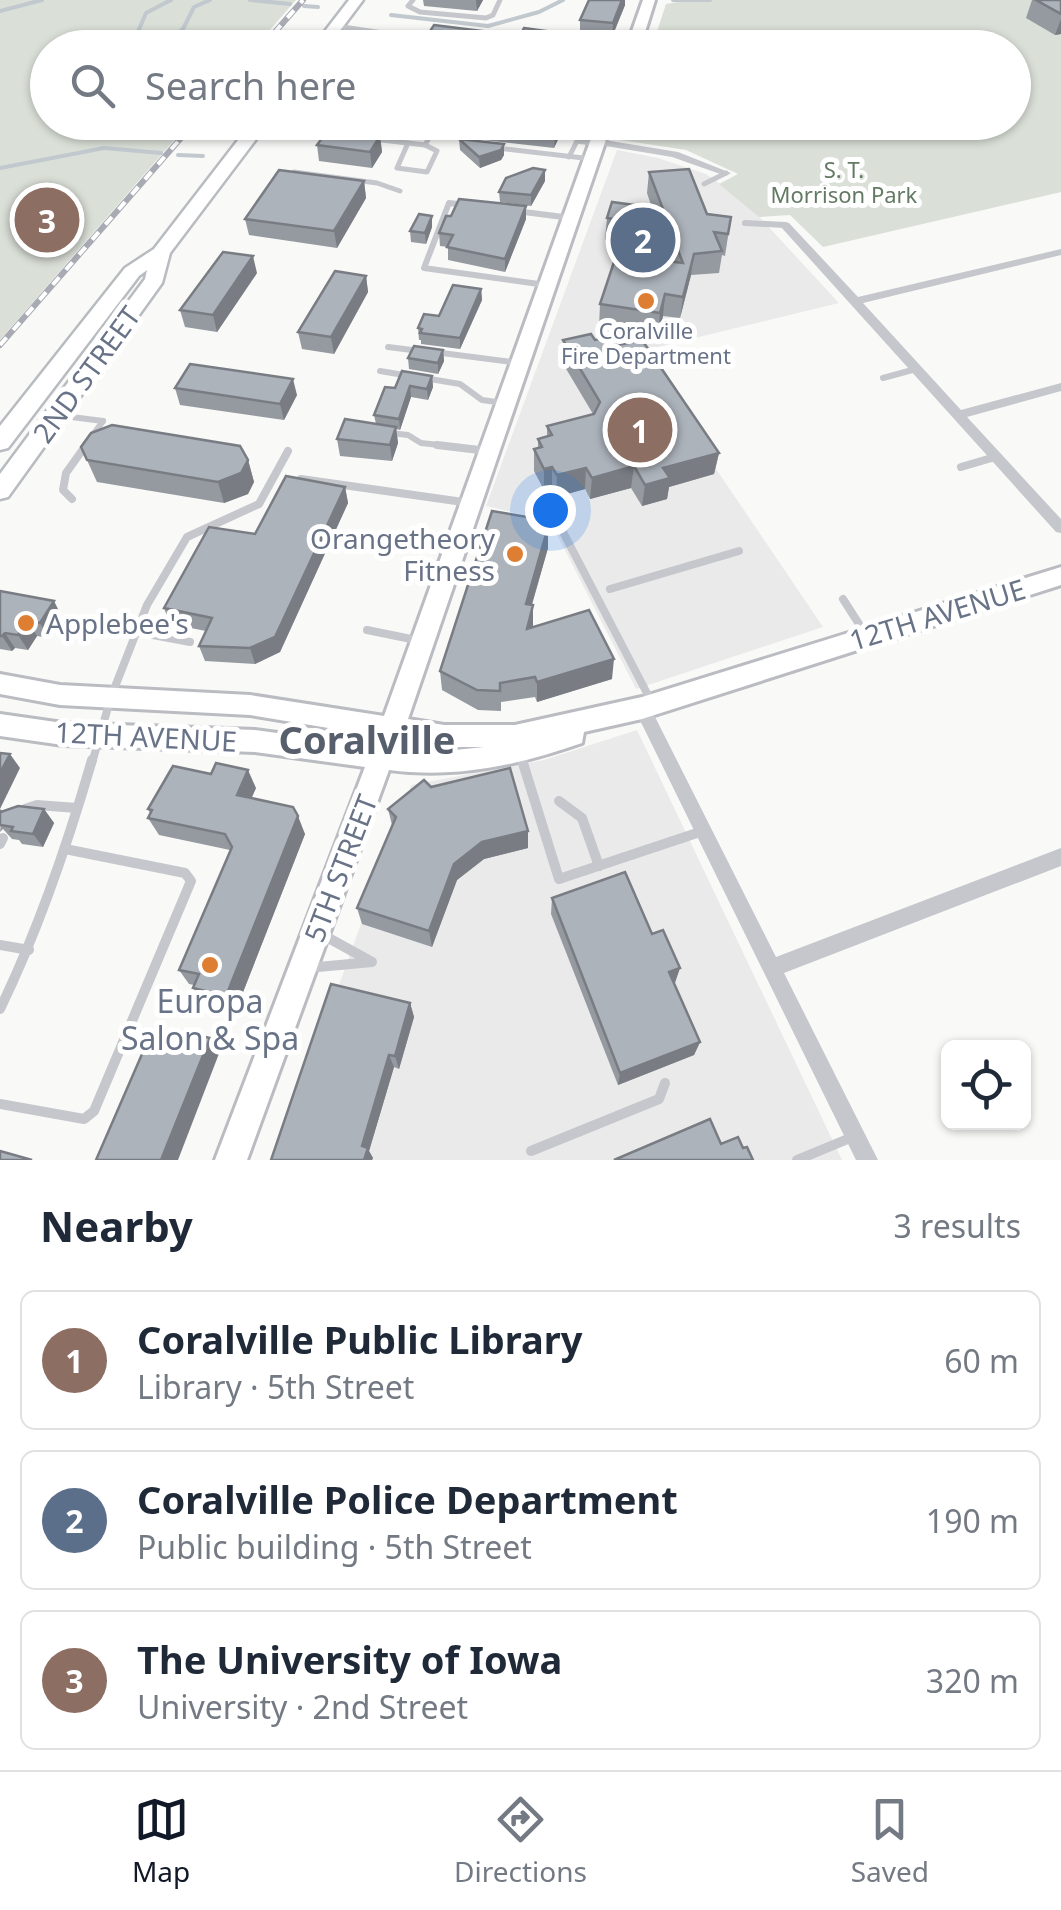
<!DOCTYPE html>
<html lang="en">
<head>
<meta charset="utf-8">
<style>
	body { margin:0; font-family:"Noto Sans",sans-serif; background:#f6f6f7; color:#1f2937 }
	.controls { position:absolute; right:30px; bottom:30px; display:grid; overflow:hidden; border-radius:15px; box-shadow:0 2px 8px #0004 }
	.controls button { width:90px; height:90px; display:grid; place-items:center; padding:0; border:0; border-bottom:2px solid #e0e1e3; background:#fff; color:#1f2937; font:50px sans-serif }
	.you { position:absolute; left:550px; top:510px; width:35px; height:35px; margin:-25px; border:8px solid #fff; border-radius:50%; background:#1a73e8; box-shadow:0 0 0 15px #1a73e833 }
	.badge { display:grid; place-items:center; width:65px; height:65px; border-radius:50%; background:#111827; color:#fff; font-size:32px; font-weight:700 }
	.pin { position:absolute; translate:-50% -50%; border:5px solid #fff; box-shadow:0 2px 10px #0006 }
	.list { margin:0; padding:0; list-style:none }
	h2 { display:flex; justify-content:space-between; align-items:center; height:130px; margin:0; padding:0 40px; font-size:42px }
	h2 small { font-size:32px; font-weight:400; color:#747a83 }
	.list li { display:grid; grid-template-columns:65px 1fr auto; gap:30px; align-items:center; box-sizing:border-box; height:140px; margin:0 20px 20px; padding:0 20px; border:2px solid #e0e1e3; border-radius:15px }
	.list b { display:block; font-size:38px; white-space:nowrap }
	.list p { margin:0; font-size:32px; white-space:nowrap; color:#747a83 }
	.list em { font-size:32px; font-style:normal; color:#747a83 }
	.icon { flex:none; width:55px; height:55px; fill:none; stroke:currentColor; stroke-width:2; stroke-linecap:round; stroke-linejoin:round }
	.map { position:relative; flex:none; width:1061px; height:1160px; overflow:hidden }
	.search { position:absolute; background:#fff; box-shadow:0 2px 8px #0004; left:30px; right:30px; top:30px; height:110px; display:flex; align-items:center; gap:25px; box-sizing:border-box; padding:0 35px; border-radius:55px; color:#747a83; font-size:38px }
	.sheet { height:610px; background:#fff }
	nav { display:flex; justify-content:space-around; align-items:center; box-sizing:border-box; height:140px; border-top:2px solid #e0e1e3; background:#fff; font-size:28px; color:#747a83 }
	nav a { display:grid; justify-items:center; gap:5px }
	nav .on { color:#111827 }
	.map>svg:first-child { display:block }
</style>
</head>
<body>
<div class="map">
<svg width="1061" height="1160" viewBox="0 0 1061 1160">
	<rect width="100%" height="100%" fill="#f9f9f7"/>
	<g fill="#eaeaea">
		<path d="M617 150 658 158 706 174 729 190 752 209 839 303 637 352 823 627 636 689 550 521 486 506Z"/>
		<path d="M637 730 842 1160H276L411 785 544 760Z"/>
	</g>
	<g fill="#dae0d8">
		<path d="M0 0H296L255 47 48 48V122L189 123 0 340Z"/>
		<path d="M689 0H1061V192L823 247 790 215 759 217 719 184 738 174 686 150 621 140 626 122H1014V48L652 47 666 4Z"/>
	</g>
	<g fill="none" stroke-linecap="round" stroke-linejoin="round">
		<g stroke="#c1c8ce" stroke-width="4">
			<path d="M250 0 290 4"/>
			<path d="M673 0H710"/>
			<path d="M304 6 318 7"/>
			<path d="M0 11 42 0"/>
			<path d="M391 15 488 26 539 12 563 0"/>
			<path d="M107 48 137 34 146 13 171 0"/>
			<path d="M159 48 183 29 194 7 210 0"/>
			<path d="M178 155 203 156"/>
			<path d="M0 168 104 148 161 153"/>
		</g>
		<defs>
			<g id="secondary">
				<path d="M643 0H655L640 48H626Z"/>
				<path d="M597 122H612L408 719 444 725H515L642 697 1061 567V585L642 719 584 732 582 743C519 765 456 779 389 770L247 1160H215L365 767 255 752 63 745 0 736V714L63 723 255 730 373 746 377 736 250 715 60 705 0 694V674L60 685 250 695 384 716ZM400 740 444 747H484L426 753 397 749Z"/>
			</g>
			<g id="primary">
				<path d="M349 0H363L327 48H312Z"/>
				<path d="M252 122H269L170 253 162 283 8 497 0 499V474L145 279 147 270 139 276 8 448 0 450V426L125 268 154 249Z"/>
			</g>
		</defs>
		<use href="#secondary" stroke="#babcc2" stroke-width="6"/>
		<use href="#primary" stroke="#b8bbc0" stroke-width="5"/>
		<g stroke="#c5c7cc" stroke-width="5">
			<path d="M413 0 408 6 420 12 486 18 493 15 500 0"/>
			<path d="M336 26 383 33 388 40 382 48"/>
			<path d="M383 33 433 37"/>
			<path d="M589 41 634 46"/>
			<path d="M369 122 434 129 425 145 373 139"/>
			<path d="M571 122 574 131 600 135"/>
			<path d="M259 125 334 134"/>
			<path d="M554 129 574 131"/>
			<path d="M408 143 397 168 427 172 437 151 425 145"/>
			<path d="M497 148 592 159"/>
			<path d="M569 157 577 141 598 144"/>
			<path d="M294 172 377 183 400 191"/>
			<path d="M704 184 726 173"/>
		</g>
		<g stroke="#c5c7cc" stroke-width="6">
			<path d="M467 205 449 203 424 268 546 285"/>
			<path d="M516 211 571 218"/>
			<path d="M745 223 785 225"/>
			<path d="M388 347 420 351"/>
			<path d="M434 352 519 363"/>
			<path d="M380 371 410 376"/>
			<path d="M424 378 460 384 482 400 504 403"/>
			<path d="M883 378 916 369"/>
			<path d="M56 415 103 421"/>
			<path d="M390 433 408 435 421 443 458 447"/>
			<path d="M84 447 103 421"/>
		</g>
		<g stroke="#c5c7cc" stroke-width="8">
			<path d="M437 445 488 451"/>
			<path d="M961 467 995 457"/>
			<path d="M301 479 470 503"/>
			<path d="M72 499 63 490 66 473 86 445"/>
			<path d="M539 527 562 530 651 701"/>
			<path d="M610 589 739 551"/>
			<path d="M843 599 866 635"/>
			<path d="M367 630 421 641"/>
			<path d="M137 632 190 642"/>
			<path d="M520 752 523 763"/>
			<path d="M92 763 111 697 147 605 187 537 259 504 288 451"/>
		</g>
		<g stroke="#c5c7cc" stroke-width="10">
			<path d="M522 760 559 879 703 831"/>
			<path d="M559 801 582 818 599 866"/>
			<path d="M25 809 37 805 77 808"/>
			<path d="M0 844 3 838"/>
			<path d="M0 945 29 950"/>
			<path d="M307 968 372 962 323 935"/>
			<path d="M0 1009C39 929 67 846 92 760"/>
			<path d="M0 1104 84 1119 94 1111 191 881 185 873 65 849"/>
			<path d="M531 1151 659 1099 665 1083"/>
			<path d="M797 1160 855 1136"/>
		</g>
		<g fill="#c5c7cc" fill-rule="evenodd">
			<path d="M598 139 678 152 731 173 726 176 672 157 594 144V140Z"/>
			<path d="M785 222 789 223 858 297 1061 249V255L863 303 961 410 1061 383V391L967 417 1061 519V533L1056 532 781 227V223Z"/>
			<path d="M642 701 648 703 776 957 1061 848V866L784 973 878 1160H856L634 708 636 703Z"/>
		</g>
		<use href="#secondary" fill="#fff" fill-rule="evenodd"/>
		<use href="#primary" fill="#fff" fill-rule="evenodd"/>
		<defs>
			<g id="rail">
				<path d="M261 48 303 0"/>
				<path d="M0 345 195 122"/>
			</g>
		</defs>
		<use href="#rail" stroke="#a8abb3" stroke-width="6"/>
		<use href="#rail" stroke="#fff" stroke-width="4" stroke-dasharray="10" stroke-linecap="butt"/>
	</g>
	<g fill="#959aa1">
		<path d="M423 0H483L477 11 424 6Z"/>
		<path d="M1032 0H1061V34L1055 35 1026 18Z"/>
		<path d="M625 5 612 37 580 34V20Z"/>
		<path d="M414 122H458L455 128Z"/>
		<path d="M560 124V135L554 148 466 138 465 127Z"/>
		<path d="M380 136 382 152 372 168 319 161 317 145Z"/>
		<path d="M459 139 504 144V155L501 160 480 168 460 150Z"/>
		<path d="M649 172 707 214 731 217 725 256 722 255 719 273 691 275 680 318 663 316 658 334 599 326 600 304 641 266 671 262 669 255 631 250V243L605 240 607 218 652 208 647 193Z"/>
		<path d="M364 181 366 198 337 248 249 235 245 219Z"/>
		<path d="M545 181 531 206 500 202 499 192Z"/>
		<path d="M526 206V219L505 272 448 260V247L440 246 439 233 451 216Z"/>
		<path d="M432 216V227L426 244 411 242 410 231Z"/>
		<path d="M257 273 217 332 185 327 180 310Z"/>
		<path d="M366 276 368 292 334 354 302 349 298 332Z"/>
		<path d="M481 289 482 300 460 349 421 344V340H419L418 328Z"/>
		<path d="M563 340H595L618 345 719 453 714 474 669 487 667 499 642 506 631 488 590 499 585 489 556 497 552 488 544 490 534 471V449L538 448V439L547 437V426L593 414 562 362Z"/>
		<path d="M443 350 444 361 438 374 409 369 408 358Z"/>
		<path d="M432 376 433 387 428 400 411 397 400 430 396 429 398 443 392 461 340 456 337 439 376 424 374 415 395 388Z"/>
		<path d="M175 388 297 395 284 420 180 405Z"/>
		<path d="M81 447 248 460 254 482 248 494 224 503 97 482Z"/>
		<path d="M345 487 348 503 280 652 255 664 205 661 199 646 206 631 170 624 164 608 255 534Z"/>
		<path d="M544 526 548 548 532 605 533 627 612 679 537 702 535 697 501 702V711L478 710 442 690 440 671Z"/>
		<path d="M0 591 62 617 49 638 37 636 28 650 15 648 12 651 0 649Z"/>
		<path d="M431 787 528 831V848L484 859 457 880 432 947 362 924 357 908 392 825 388 809Z"/>
		<path d="M256 788 251 798 305 834 236 1010 204 1003 193 988 194 985 189 984 179 970 230 850 159 835 148 818 150 813 148 809Z"/>
		<path d="M44 809 54 823 43 847 22 844 19 840 12 839 3 829 0 832 2 812Z"/>
		<path d="M552 898 652 934 680 968 674 983 700 1042 694 1055 618 1085 551 914Z"/>
		<path d="M410 1003 414 1017 399 1069 394 1067 369 1151 373 1158 372 1160H271Z"/>
	</g>
	<g fill="#797d83">
		<path d="M476 0H483L477 11Z"/>
		<path d="M622 0H625V5L612 37 613 23Z"/>
		<path d="M1061 19V34L1055 35Z"/>
		<path d="M482 31V48H471Z"/>
		<path d="M560 124V135L554 148 555 138Z"/>
		<path d="M380 136 382 152 372 168 370 152Z"/>
		<path d="M504 144V155L501 160 480 168 479 157Z"/>
		<path d="M545 170V181L531 206V195Z"/>
		<path d="M364 181 366 198 337 248 334 231Z"/>
		<path d="M526 206V219L505 272V259Z"/>
		<path d="M432 216V227L426 244 425 233Z"/>
		<path d="M694 254 691 275 680 318 683 297Z"/>
		<path d="M253 256 257 273 217 332 213 315Z"/>
		<path d="M366 276 368 292 334 354 331 337Z"/>
		<path d="M481 289 482 300 460 349V338Z"/>
		<path d="M665 294 663 316 658 334 660 313Z"/>
		<path d="M443 350 444 361 438 374V363Z"/>
		<path d="M432 376 433 387 428 400 427 389Z"/>
		<path d="M293 379 297 395 284 420 280 404Z"/>
		<path d="M410 386 411 397 400 430 399 419Z"/>
		<path d="M396 427 398 443 392 461 390 445Z"/>
		<path d="M719 453 714 474 669 487 667 499 642 506 645 485 663 468Z"/>
		<path d="M248 460 254 482 248 494 224 503 218 482Z"/>
		<path d="M634 466 631 488 590 499 592 478Z"/>
		<path d="M552 467V488L544 490V469Z"/>
		<path d="M586 468 585 489 556 497 557 475Z"/>
		<path d="M345 487 348 503 280 652 255 664 250 648Z"/>
		<path d="M545 520 544 540 548 527V548L526 624V604Z"/>
		<path d="M54 601 62 617 49 638 40 623Z"/>
		<path d="M533 605V626L527 649V629Z"/>
		<path d="M28 620 37 636 28 650 18 635Z"/>
		<path d="M5 633 15 648 12 651 2 636Z"/>
		<path d="M614 659 612 679 537 702V682Z"/>
		<path d="M10 754 20 768 0 809V773Z"/>
		<path d="M248 770 256 788 245 813 237 795Z"/>
		<path d="M44 809 54 823 43 847 33 834Z"/>
		<path d="M298 816 305 834 236 1010 226 996Z"/>
		<path d="M528 831V848L484 859 457 880 432 947 429 931 454 864 482 842Z"/>
		<path d="M680 968 675 983 665 987 669 972Z"/>
		<path d="M410 1003 414 1017 399 1069 395 1056Z"/>
		<path d="M210 1038 220 1051 178 1160H161Z"/>
		<path d="M700 1042 694 1055 618 1085 620 1073Z"/>
		<path d="M389 1055 394 1067 369 1151 373 1158 372 1160H364L362 1146Z"/>
	</g>
	<g fill="#adb3bb" stroke="#797d83" stroke-width="2.5">
		<path d="M589 0H622L613 23 580 20Z"/>
		<path d="M1036 0H1061V14Z"/>
		<path d="M434 25 482 31 471 48H419Z"/>
		<path d="M524 28 597 38 594 48H513Z"/>
		<path d="M468 122H546L560 124 555 138 465 127Z"/>
		<path d="M328 130 380 136 370 152 317 145Z"/>
		<path d="M459 139 504 144 501 150 479 157Z"/>
		<path d="M533 168 545 170 531 195 499 192 506 178Z"/>
		<path d="M689 169 707 214 731 217 728 234 714 232 722 251 694 254 683 297 665 294 660 313 600 304 614 262 641 266 643 258 683 263 671 233 632 228 634 222 607 218 612 202 663 209 649 172Z"/>
		<path d="M279 170 364 181 334 231 245 219Z"/>
		<path d="M459 199 526 206 505 259 447 247 453 235 439 233 446 216H451Z"/>
		<path d="M419 214 432 216 425 233 410 231Z"/>
		<path d="M223 252 253 256 213 315 180 310Z"/>
		<path d="M335 271 366 276 331 337 298 332Z"/>
		<path d="M453 285 481 289 460 338 420 333 422 329 418 328 424 314 439 316Z"/>
		<path d="M591 334 595 340 612 337 618 345 642 340 719 453 663 468 670 478 645 485 634 466 592 478 586 468 557 475 552 467 544 469 534 449 542 447 538 439 552 435 547 426 594 414 600 402 563 340Z"/>
		<path d="M414 346 443 350 438 363 408 358Z"/>
		<path d="M190 364 293 379 280 404 175 388Z"/>
		<path d="M402 371 432 376 427 389 410 386 399 419 374 415 385 387 395 388Z"/>
		<path d="M345 419 396 427 390 445 337 439Z"/>
		<path d="M112 425 240 446 248 460 241 473 218 482 87 460 81 447 91 433Z"/>
		<path d="M286 476 345 487 275 637 250 648 199 646 212 618 164 608 209 527 255 534Z"/>
		<path d="M492 511 545 520 543 526 548 527 526 604 533 605 527 629 589 610 614 659 537 682 535 677 500 683V691L477 690 440 671Z"/>
		<path d="M0 591 54 601 40 623 28 620 18 635 5 633 2 636H0Z"/>
		<path d="M0 753 10 754 0 773Z"/>
		<path d="M216 763 248 770 237 795 293 807 298 816 226 996 193 988 199 974 179 970 232 847 225 834 148 818 152 810 148 809 173 766 211 774Z"/>
		<path d="M510 768 528 831 482 842 454 864 429 931 357 908 396 817 388 809 424 780 431 787Z"/>
		<path d="M18 806 44 809 33 834 11 831 13 827 0 825V810L1 812Z"/>
		<path d="M625 872 652 934 663 930 680 968 669 972 700 1042 620 1073 552 898Z"/>
		<path d="M331 984 410 1003 395 1056 389 1055 362 1146 368 1148 364 1160H271Z"/>
		<path d="M176 1029 210 1038 161 1160H96L149 1038 170 1043Z"/>
		<path d="M710 1119 721 1144 738 1137 743 1148 747 1147 753 1160H614Z"/>
		<path d="M0 1151 32 1160H0Z"/>
	</g>
	<g fill="#dd7e33" stroke="#fff" stroke-width="4">
		<circle cx="646" cy="301" r="10"/>
		<circle cx="515" cy="554" r="10"/>
		<circle cx="26" cy="623" r="10"/>
		<circle cx="210" cy="965" r="10"/>
	</g>
	<g text-anchor="middle" dominant-baseline="central" stroke-width="10" stroke-linejoin="round" paint-order="stroke">
		<g font-size="22" fill="#647964" stroke="#fff">
			<text x="844" y="169">S. T.<tspan x="844" dy="25">Morrison Park</tspan></text>
		</g>
		<g font-size="22" fill="#697387" stroke="#fff">
			<text x="646" y="330">Coralville<tspan x="646" dy="25">Fire Department</tspan></text>
		</g>
		<g font-size="28" fill="#697387" stroke="#fff">
			<text transform="translate(86 374) rotate(-54)">2ND STREET</text>
			<text transform="translate(937 614) rotate(-17)">12TH AVENUE</text>
			<text transform="translate(146 736) rotate(3)">12TH AVENUE</text>
			<text transform="translate(340 868) rotate(-69)">5TH STREET</text>
		</g>
		<g font-size="28" fill="#697387" stroke="#fff" text-anchor="end">
			<text x="495" y="538">Orangetheory<tspan x="495" dy="32">Fitness</tspan></text>
			<text x="46" y="623" text-anchor="start">Applebee's</text>
		</g>
		<g font-size="32" fill="#697387" stroke="#fff">
			<text x="210" y="1000">Europa<tspan x="210" dy="37">Salon &amp; Spa</tspan></text>
		</g>
		<g font-size="38" font-weight="bold" fill="#575e6c" stroke="#fff">
			<text x="367" y="739">Coralville</text>
		</g>
	</g>
</svg>
<div class="controls">
<button><svg class="icon" aria-label="locate" viewBox="0 0 24 24"><circle cx="12" cy="12" r="6"/><path d="M12 2v4M12 18v4M2 12h4M18 12h4"/></svg></button>
</div>
<div class="you"></div>
<div class="pin badge" style="left:640px;top:430px;background:#8d6e63">1</div>
<div class="pin badge" style="left:643px;top:240px;background:#5c6f8a">2</div>
<div class="pin badge" style="left:47px;top:220px;background:#8d6e63">3</div>
<div class="search"><svg class="icon" aria-label="search" viewBox="0 0 24 24"><circle cx="10" cy="10" r="6"/><path d="M15 15l6 6"/></svg>Search here</div>
</div>
<section class="sheet">
<h2>Nearby<small>3 results</small></h2>
<ul class="list">
<li><span class="badge" style="background:#8d6e63">1</span><div><b>Coralville Public Library</b><p>Library · 5th Street</p></div><em>60 m</em></li>
<li><span class="badge" style="background:#5c6f8a">2</span><div><b>Coralville Police Department</b><p>Public building · 5th Street</p></div><em>190 m</em></li>
<li><span class="badge" style="background:#8d6e63">3</span><div><b>The University of Iowa</b><p>University · 2nd Street</p></div><em>320 m</em></li>
</ul>
</section>
<nav>
<a class="on"><svg class="icon" aria-label="map" viewBox="0 0 24 24"><path d="M3 6l6-2 6 2 6-2v14l-6 2-6-2-6 2zM9 4v14M15 6v14"/></svg>Map</a>
<a><svg class="icon" aria-label="directions" viewBox="0 0 24 24"><path d="M12 3l9 9-9 9-9-9zM9 14v-3h6M13 9l2 2-2 2"/></svg>Directions</a>
<a><svg class="icon" aria-label="saved" viewBox="0 0 24 24"><path d="M7 4h10v16l-5-4-5 4z"/></svg>Saved</a>
</nav>
</body>
</html>
